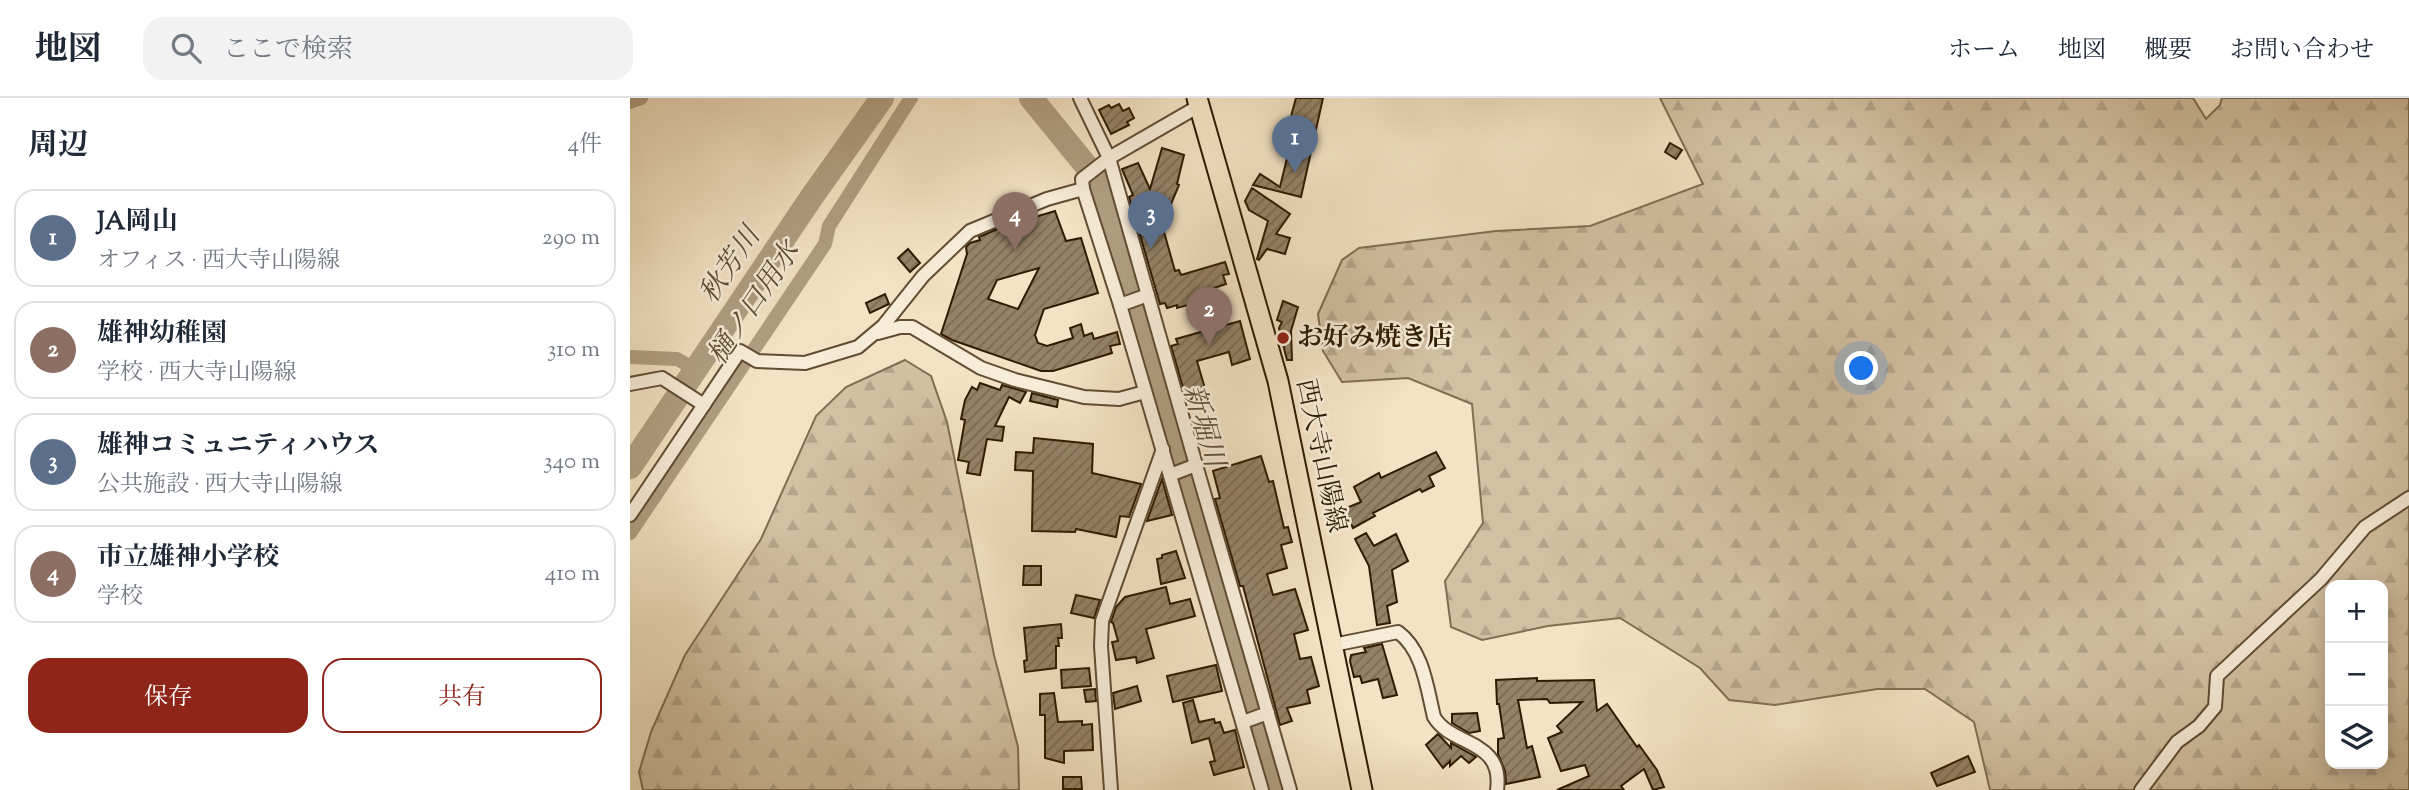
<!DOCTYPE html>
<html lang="ja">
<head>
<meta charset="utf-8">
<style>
	body { margin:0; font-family:"Sorts Mill Goudy","Noto Serif JP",serif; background:#f2f2f3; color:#1f2937 }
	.controls { position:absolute; right:21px; bottom:21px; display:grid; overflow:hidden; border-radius:14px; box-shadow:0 4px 18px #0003 }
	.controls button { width:63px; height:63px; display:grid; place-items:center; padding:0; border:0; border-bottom:2px solid #e0e1e3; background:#fff; color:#1f2937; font:35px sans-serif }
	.you { position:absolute; left:1232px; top:271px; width:24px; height:24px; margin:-18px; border:5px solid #fff; border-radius:50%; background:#1a73e8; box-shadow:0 0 0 10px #1a73e833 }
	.badge { display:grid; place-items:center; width:46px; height:46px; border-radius:50%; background:#8f2418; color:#fff; font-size:23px; font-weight:700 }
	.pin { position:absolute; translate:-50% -58px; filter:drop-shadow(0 2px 4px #0008) }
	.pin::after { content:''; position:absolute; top:37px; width:24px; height:21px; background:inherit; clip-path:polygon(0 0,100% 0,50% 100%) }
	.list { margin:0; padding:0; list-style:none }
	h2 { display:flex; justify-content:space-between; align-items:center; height:91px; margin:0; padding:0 28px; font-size:30px }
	h2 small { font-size:23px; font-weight:400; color:#747a83 }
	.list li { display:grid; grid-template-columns:46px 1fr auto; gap:21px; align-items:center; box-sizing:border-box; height:98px; margin:0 14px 14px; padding:0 14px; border:2px solid #e0e1e3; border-radius:21px }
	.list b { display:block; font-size:26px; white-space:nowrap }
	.list p { margin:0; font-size:23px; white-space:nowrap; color:#747a83 }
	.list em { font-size:23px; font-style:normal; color:#747a83 }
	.actions { display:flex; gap:14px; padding:21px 28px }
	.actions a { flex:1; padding:16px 0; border:2px solid #8f2418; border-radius:21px; text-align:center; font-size:24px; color:#8f2418 }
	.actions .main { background:#8f2418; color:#fff }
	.icon { flex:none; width:38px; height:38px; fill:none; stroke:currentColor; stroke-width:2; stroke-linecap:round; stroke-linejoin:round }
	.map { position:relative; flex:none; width:1779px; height:692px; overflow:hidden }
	header { display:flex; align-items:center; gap:42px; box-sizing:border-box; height:98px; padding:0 35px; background:#fff; border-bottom:2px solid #e0e1e3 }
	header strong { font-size:33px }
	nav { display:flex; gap:38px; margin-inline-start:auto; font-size:24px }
	.search { width:490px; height:63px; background:#f2f2f3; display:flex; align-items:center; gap:18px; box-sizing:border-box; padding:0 24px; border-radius:21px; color:#747a83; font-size:26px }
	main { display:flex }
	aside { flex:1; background:#fff }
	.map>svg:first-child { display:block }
</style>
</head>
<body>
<header>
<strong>地図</strong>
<div class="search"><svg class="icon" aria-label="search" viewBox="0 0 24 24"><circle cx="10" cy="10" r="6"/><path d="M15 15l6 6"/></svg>ここで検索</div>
<nav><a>ホーム</a><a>地図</a><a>概要</a><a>お問い合わせ</a></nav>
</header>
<main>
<aside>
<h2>周辺<small>4件</small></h2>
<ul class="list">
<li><span class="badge" style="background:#5c6f8a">1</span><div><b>JA岡山</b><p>オフィス · 西大寺山陽線</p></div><em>290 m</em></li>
<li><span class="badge" style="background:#8d6e63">2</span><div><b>雄神幼稚園</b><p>学校 · 西大寺山陽線</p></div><em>310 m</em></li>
<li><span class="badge" style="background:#5c6f8a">3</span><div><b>雄神コミュニティハウス</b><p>公共施設 · 西大寺山陽線</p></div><em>340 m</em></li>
<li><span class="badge" style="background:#8d6e63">4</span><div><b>市立雄神小学校</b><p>学校</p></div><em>410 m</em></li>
</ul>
<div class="actions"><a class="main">保存</a><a>共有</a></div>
</aside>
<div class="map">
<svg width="1779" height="692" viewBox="0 0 1779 692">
	<defs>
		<pattern id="forest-firs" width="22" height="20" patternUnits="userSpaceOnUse" patternTransform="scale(1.75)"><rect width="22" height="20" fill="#d2c0a2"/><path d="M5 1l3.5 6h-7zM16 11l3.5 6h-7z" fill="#b5a48a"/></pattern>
		<pattern id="building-hatch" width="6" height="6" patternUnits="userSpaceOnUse" patternTransform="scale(1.75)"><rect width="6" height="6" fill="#958266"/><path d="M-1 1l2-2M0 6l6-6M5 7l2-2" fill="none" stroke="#7a6a52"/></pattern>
	</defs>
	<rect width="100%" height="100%" fill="#f3e2c3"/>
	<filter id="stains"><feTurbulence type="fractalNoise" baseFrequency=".00286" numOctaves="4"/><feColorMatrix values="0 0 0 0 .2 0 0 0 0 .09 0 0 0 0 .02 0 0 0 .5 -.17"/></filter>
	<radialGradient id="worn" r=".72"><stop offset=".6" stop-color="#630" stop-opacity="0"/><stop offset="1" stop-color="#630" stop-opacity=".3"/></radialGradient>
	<g fill="url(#forest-firs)" stroke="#806e52" stroke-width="2" fill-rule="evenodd">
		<path d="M1030 0H1563L1576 21 1590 7 1592 0H1779V692H1360L1344 624 1295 591H1247L1145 607 1099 602 1070 570 990 520 918 528 852 542 821 529 815 483 853 425 842 306 778 280 712 284 693 253 688 216 712 162 729 150 866 133 960 128 1073 86ZM1700 487H1753V666H1700Z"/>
		<path d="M275 262 301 278 317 324 364 557 388 649 389 692H13L9 674 21 634 55 557 131 441 186 318 216 289Z"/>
	</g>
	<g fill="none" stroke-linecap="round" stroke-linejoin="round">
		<g stroke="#b09e81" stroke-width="14">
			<path d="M0 4 11 0"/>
			<path d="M0 259 47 261 65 271"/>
			<path d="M0 435 195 146 199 128 281 0"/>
		</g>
		<g stroke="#b09e81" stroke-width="24">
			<path d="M401 0 471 86 647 692"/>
			<path d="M0 369 181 100 252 0"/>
		</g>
	</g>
	<g fill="url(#building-hatch)" stroke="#2f1b01" stroke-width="2" fill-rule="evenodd">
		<path d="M666 0H693L671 99 623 87 630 76 650 89 659 52 662 53 668 24 660 22Z"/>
		<path d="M489 6 493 13 499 10 504 20 497 24 499 27 481 36 469 12 479 7 481 10Z"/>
		<path d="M1040 45 1052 52 1046 61 1035 54Z"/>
		<path d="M532 50 554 57 547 86 549 87 541 106 525 102 545 173 549 172 551 177 595 164 599 176 593 177 596 186 566 196 569 204 547 210V207L537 210 535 205 530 206 499 99 503 97 492 71 508 65 520 91Z"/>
		<path d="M622 90 660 116 646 136 660 140 655 156 637 151 629 162 627 161 638 123 619 112 615 103Z"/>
		<path d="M425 113 436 143 451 140 468 195 414 211 405 237 408 245 417 248 443 240 440 230 451 226 454 238 462 235 464 241 487 234 490 246 480 248 482 255 423 273H411L322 242 311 236 337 156 336 149 340 145 350 142 349 139 372 129ZM409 170 388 211 358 201 367 182Z"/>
		<path d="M278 151 290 165 280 174 268 160Z"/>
		<path d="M255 196 259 206 240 215 236 205Z"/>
		<path d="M653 203 668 209 661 233 662 262H657L649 230 652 224 647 222Z"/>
		<path d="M610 223 620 261 602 267 599 254 567 263 576 294 556 300 541 248 548 246 546 241Z"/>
		<path d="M350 285 370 292 372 287 396 294 390 305 379 299 365 328 374 329 372 343 357 341 350 377 337 375 339 364 328 362 335 322 331 321 335 302 342 289 347 292Z"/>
		<path d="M402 295 428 302 427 309 400 303Z"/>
		<path d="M404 340 463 346 462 375 511 386 499 419 490 418 486 439 446 431 445 434 402 433 403 373 385 372 386 354 403 355Z"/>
		<path d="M806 354 815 370 799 378 804 388 792 394 790 391 743 415 745 418 723 430 714 411 731 404 724 389 749 375 751 380Z"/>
		<path d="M631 358 639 384 643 383 654 430 658 429 662 444 651 447 657 470 637 476 643 497 665 491 678 532 664 536 670 561 681 559 689 588 677 592 680 605 657 610 662 623 650 627 613 488H610L585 401 590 400 583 373Z"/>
		<path d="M532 381 542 417 517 423Z"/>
		<path d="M736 435 744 448 766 436 778 463 762 472 767 504 757 508 760 525 747 527 739 468 725 441Z"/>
		<path d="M546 453 555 480 531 486 527 461 532 460V457Z"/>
		<path d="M394 468H411V487H393Z"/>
		<path d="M536 489 540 506 560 501 565 518 516 531 524 560 507 565 506 559 486 562 482 544 488 543 483 525 481 524 486 509 495 499Z"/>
		<path d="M446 497 470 502 464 520 441 515Z"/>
		<path d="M431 526 432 540H428L429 548H426V570L395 574 394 563 397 562 394 530Z"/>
		<path d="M752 546 767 597 753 600 748 581 732 585 730 578 724 579 720 563 721 557 736 554 734 550Z"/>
		<path d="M586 567 592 593 543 604 537 578Z"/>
		<path d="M459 570 461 588 432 590 431 572Z"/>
		<path d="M907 580V583L964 582 967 613 977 606 1007 649 1009 647 1027 672 1034 689 1023 692 1014 671 991 688 994 692H927L959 678 955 667 931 673 918 640 932 634 927 628 952 604 920 605 917 601 888 602 897 650 902 648 910 679 876 686 875 673 868 656V641L874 640 869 606H867L866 582Z"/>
		<path d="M507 588 511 603 485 611 483 595Z"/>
		<path d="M465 591 466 603 456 604 454 592Z"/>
		<path d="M424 595 428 624 452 623V627L462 626 463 652 434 653V665L415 660V617H410V596Z"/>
		<path d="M563 602 569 624 584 621 585 625 590 624 594 635 605 632 614 669 584 677 580 664 585 663 579 640 562 645 553 605Z"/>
		<path d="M847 615 850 633 839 635 822 625V616Z"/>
		<path d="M808 636 821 650V645L846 659 839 665 831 658 820 668V663L813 670 796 647Z"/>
		<path d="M1338 658 1345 674 1307 688 1301 675Z"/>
		<path d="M433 679H451L452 691H433Z"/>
	</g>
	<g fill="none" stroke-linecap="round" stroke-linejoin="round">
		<defs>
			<g id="minor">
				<path d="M450 0 479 60 452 81 453 91 490 207 632 692"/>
				<path d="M569 8 479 60 566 367 660 692"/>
				<path d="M490 207 518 197"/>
				<path d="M248 235 270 229H282L351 270 385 282 454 299 489 301 515 294"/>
				<path d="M0 286 32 280 74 307"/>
				<path d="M540 377 566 367"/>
				<path d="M0 417 110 253 127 263 175 265 228 249 253 228 293 178 340 133 417 101 453 91"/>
				<path d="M703 547 768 534C793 552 797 590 804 619 822 649 874 641 867 692"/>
				<path d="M613 624 638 615"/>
				<path d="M481 692 471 548 472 523 533 351"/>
				<path d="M1511 692 1547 644 1569 628 1585 609 1587 578 1691 481 1735 429 1779 400"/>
			</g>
			<path id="primary" d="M567 0 648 283 732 692"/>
		</defs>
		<use href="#minor" stroke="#604d32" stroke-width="16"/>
		<use href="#primary" stroke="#2f1b01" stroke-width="23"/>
		<use href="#minor" stroke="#f7ecd8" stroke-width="12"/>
		<use href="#primary" stroke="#f3e2c3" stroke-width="19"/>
	</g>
	<circle fill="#8f2418" stroke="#f7ecd8" stroke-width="2.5" cx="653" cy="240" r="7"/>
	<g text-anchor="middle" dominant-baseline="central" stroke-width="5" stroke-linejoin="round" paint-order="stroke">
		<g font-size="26" font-weight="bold" fill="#2f1b01" stroke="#f7ecd8" text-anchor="start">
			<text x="667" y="240">お好み焼き店</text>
		</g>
		<g font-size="26" fill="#2f1b01" stroke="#f7ecd8">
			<text transform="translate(690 358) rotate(78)">西大寺山陽線</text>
		</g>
		<g font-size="28" font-style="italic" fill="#634f34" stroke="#f7ecd8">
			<text transform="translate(101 168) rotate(-56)">秋芳川</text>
			<text transform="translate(125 206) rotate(-56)">樋ノ口用水</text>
			<text transform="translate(572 328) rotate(74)">新堀川</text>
		</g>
	</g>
	<rect width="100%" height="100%" filter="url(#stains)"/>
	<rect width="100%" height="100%" fill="url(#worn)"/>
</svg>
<div class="controls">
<button>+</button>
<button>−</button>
<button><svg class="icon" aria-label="layers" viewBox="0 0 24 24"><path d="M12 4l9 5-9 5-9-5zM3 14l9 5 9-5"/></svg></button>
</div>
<div class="you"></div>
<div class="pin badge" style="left:665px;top:75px;background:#5c6f8a">1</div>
<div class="pin badge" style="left:579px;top:247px;background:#8d6e63">2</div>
<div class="pin badge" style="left:521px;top:151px;background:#5c6f8a">3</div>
<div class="pin badge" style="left:385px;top:152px;background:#8d6e63">4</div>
</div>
</main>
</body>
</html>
